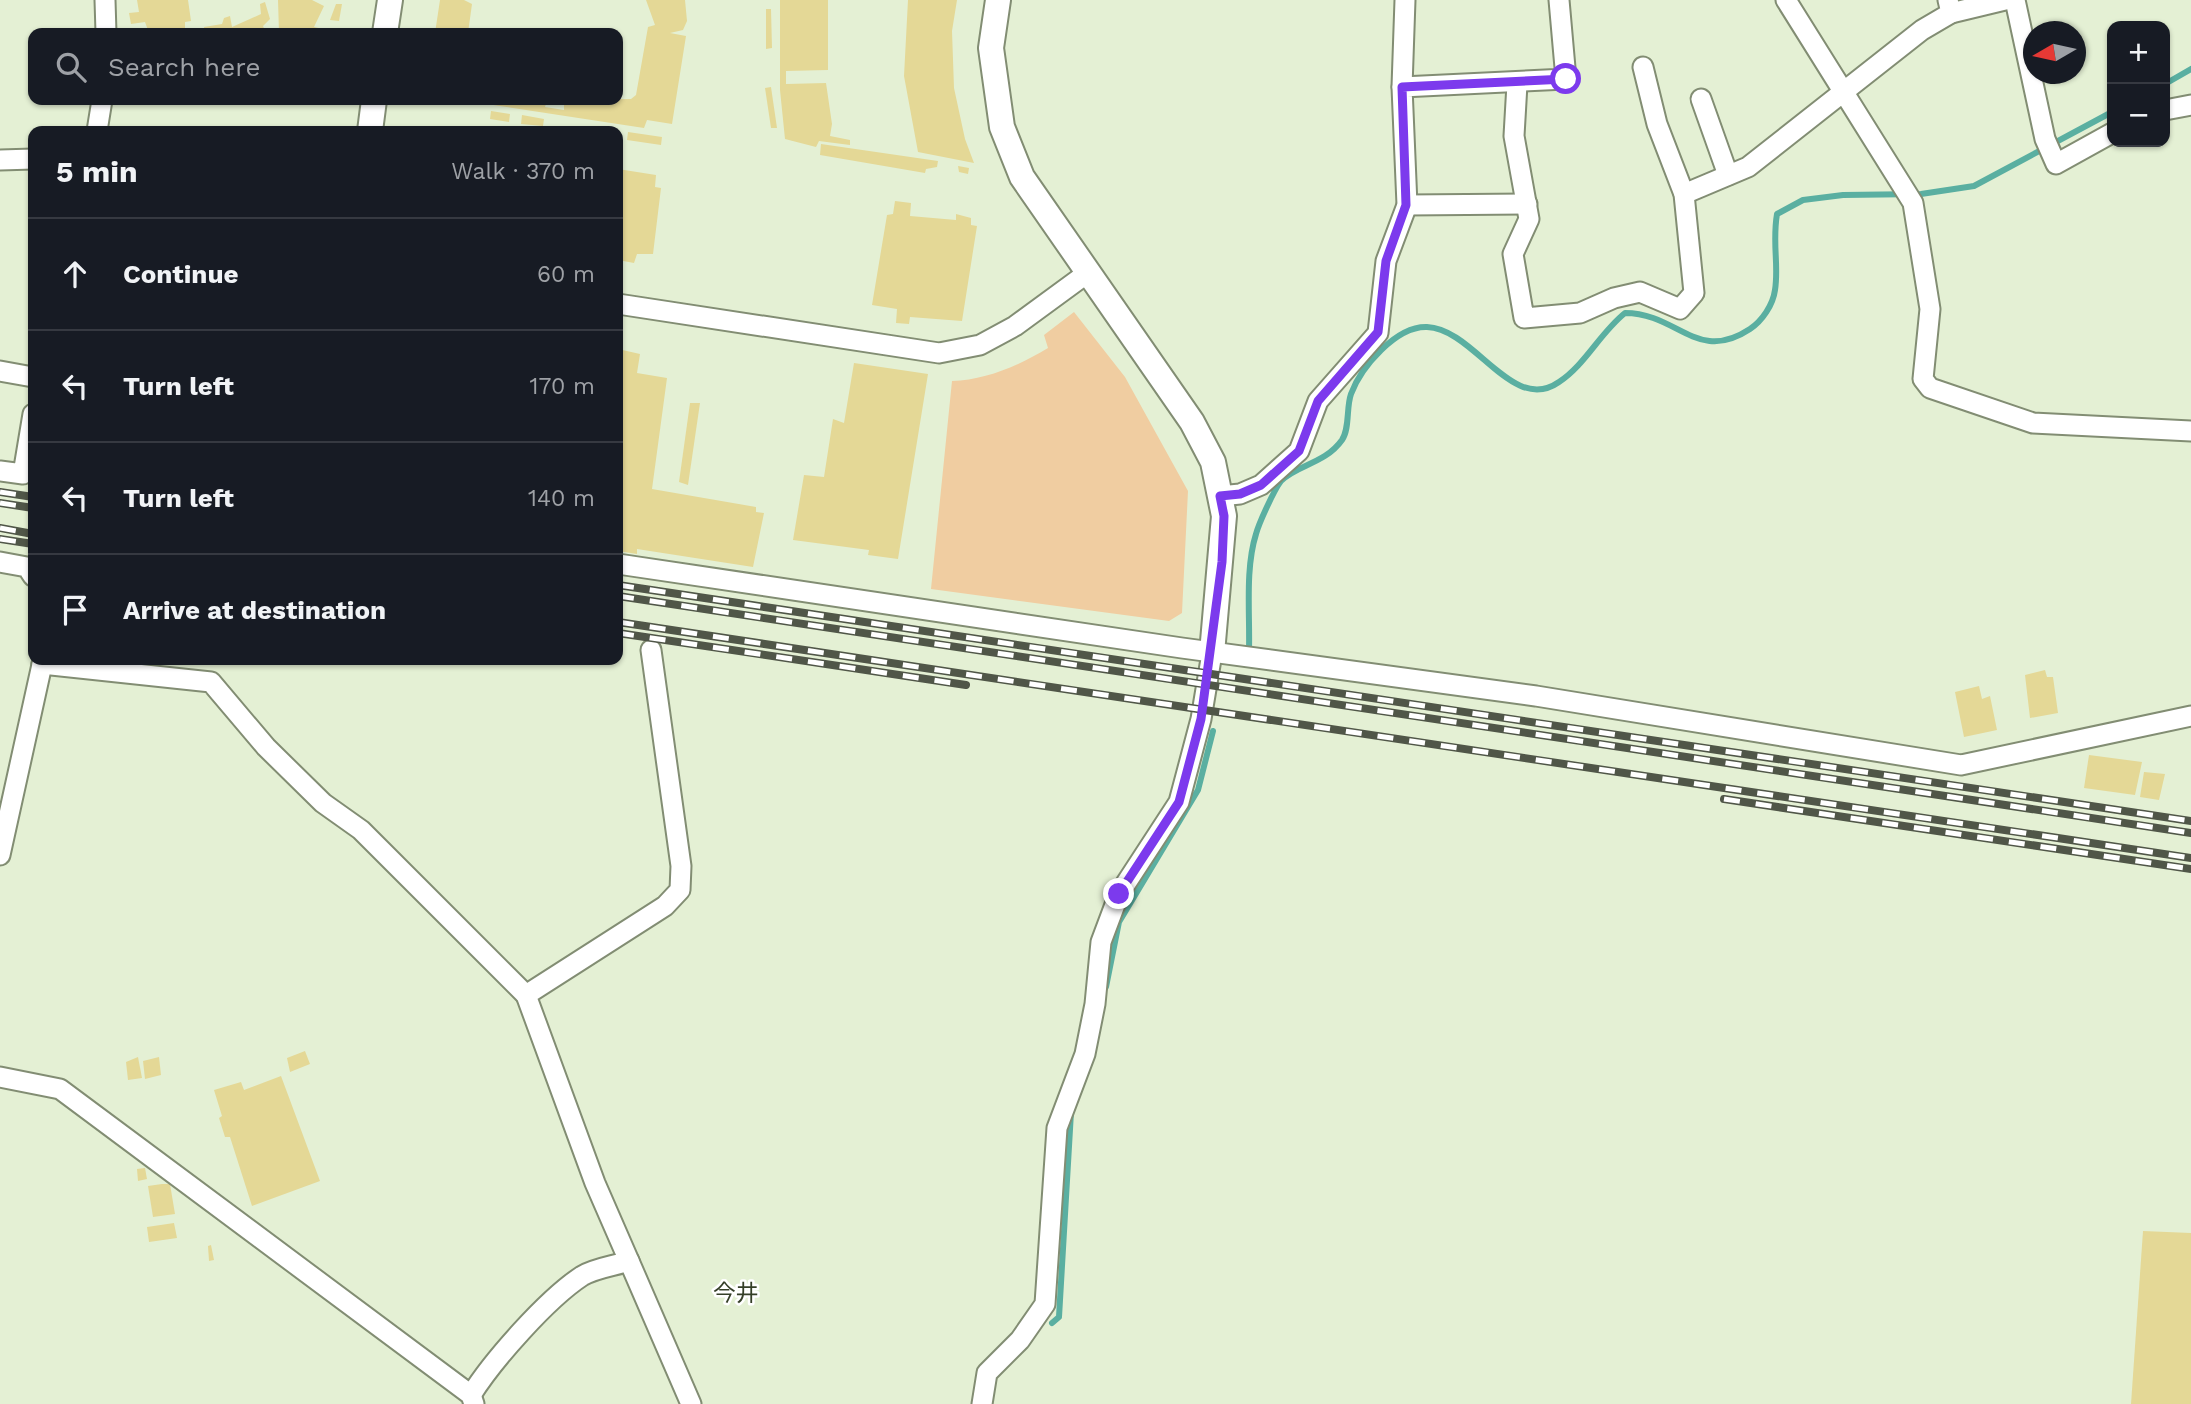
<!DOCTYPE html>
<html lang="en">
<head>
<meta charset="utf-8">
<style>
	body { margin:0; font-family:"Work Sans","Noto Sans JP",sans-serif; background:#242831; color:#f1f3f6 }
	.controls { position:absolute; right:21px; top:21px; display:grid; overflow:hidden; border-radius:14px; box-shadow:0 2px 5px #0004 }
	.controls button { width:63px; height:63px; display:grid; place-items:center; padding:0; border:0; border-bottom:2px solid #363941; background:#171b24; color:#f1f3f6; font:35px sans-serif }
	.compass { position:absolute; left:2023px; top:21px; width:63px; height:63px; border-radius:50%; background:#171b24; box-shadow:0 2px 5px #0004; rotate:261deg }
	.stop { position:absolute; width:21px; height:21px; margin:-16px; border:5px solid #7c3aed; border-radius:50%; background:#fff }
	.stop.end { background:#7c3aed; border-color:#fff; box-shadow:0 2px 7px #0008 }
	.list { margin:0; padding:0; list-style:none }
	h2 { display:flex; justify-content:space-between; align-items:center; height:91px; margin:0; padding:0 28px; font-size:30px }
	h2 small { font-size:23px; font-weight:400; color:#9ea1a6 }
	.list li { display:grid; grid-template-columns:46px 1fr auto; gap:21px; align-items:center; box-sizing:border-box; height:112px; padding:0 28px; border-top:2px solid #363941 }
	.list b { display:block; font-size:26px; white-space:nowrap }
	.list em { font-size:23px; font-style:normal; color:#9ea1a6 }
	.icon { flex:none; width:38px; height:38px; fill:none; stroke:currentColor; stroke-width:2; stroke-linecap:round; stroke-linejoin:round }
	.map { position:relative; flex:none; width:2191px; height:1404px; overflow:hidden }
	.search { position:absolute; background:#171b24; box-shadow:0 2px 5px #0004; left:28px; top:28px; width:595px; height:77px; display:flex; align-items:center; gap:18px; box-sizing:border-box; padding:0 24px; border-radius:14px; color:#9ea1a6; font-size:26px }
	.panel { position:absolute; background:#171b24; box-shadow:0 2px 5px #0004; left:28px; top:126px; width:595px; height:539px; border-radius:14px }
	.map>svg:first-child { display:block }
</style>
</head>
<body>
<div class="map">
<svg width="2191" height="1404" viewBox="0 0 2191 1404">
	<rect width="100%" height="100%" fill="#e4f0d4"/>
	<path fill="#f0cda1" d="M1074 312 1125 377 1188 491 1182 613 1169 621 931 589 952 381C986 380 1020 365 1048 348L1044 335Z"/>
	<g fill="none" stroke-linecap="round" stroke-linejoin="round">
		<g stroke="#5aafa1" stroke-width="6">
			<path d="M2165 84 2191 69"/>
			<path d="M1249 650C1250 613 1245 569 1256 534 1259 523 1274 490 1281 481 1296 465 1325 464 1342 440 1350 428 1346 408 1351 394 1361 367 1396 326 1427 327 1475 329 1512 415 1559 382 1585 365 1600 333 1625 313 1678 313 1697 364 1750 329 1762 321 1773 305 1775 290 1779 265 1772 243 1777 214L1803 200 1843 195 1921 194 1974 186 2112 112"/>
			<path d="M1106 987 1119 922 1198 790 1213 731"/>
			<path d="M1052 1323 1059 1317 1071 1112"/>
		</g>
	</g>
	<g fill="#e4d896">
		<path d="M137 0H188L191 21 185 22V30H200L201 33H149L145 22 131 24 129 13 139 12Z"/>
		<path d="M278 0H312L324 6 314 27 323 29 322 33H279Z"/>
		<path d="M440 0H464L472 4 468 33H435Z"/>
		<path d="M646 0H685L687 21 683 30 670 33 686 36 672 124 647 120 644 128 467 101 547 100 545 107 564 110V100L631 99 636 95 648 27 655 25Z"/>
		<path d="M780 0H828V70L786 71V84L826 83 832 124 830 136 850 140V145L819 141 816 147 785 139 780 90Z"/>
		<path d="M908 0H957L952 31 954 88 965 139 974 163 918 152 904 76Z"/>
		<path d="M265 2 270 19 263 26 266 33H205L204 27 222 24 224 18 230 16 232 27 261 14 260 4Z"/>
		<path d="M336 4H342L339 21 330 20Z"/>
		<path d="M766 9H771L772 48 766 49Z"/>
		<path d="M771 87 777 128H771L765 88Z"/>
		<path d="M491 111 510 114 509 122 490 119Z"/>
		<path d="M522 115 544 119 543 126 521 124Z"/>
		<path d="M628 132 662 137 661 145 627 140Z"/>
		<path d="M821 144 938 161 937 167 926 169 925 173 820 155Z"/>
		<path d="M958 166 969 168 968 174 959 172Z"/>
		<path d="M618 169 656 175 655 187 661 188 653 254H637L634 263 618 260Z"/>
		<path d="M895 201 911 203 910 216 956 220V214L971 218V225L977 226 962 321 910 317 909 324 896 323 897 309 872 305 887 215 893 214Z"/>
		<path d="M618 349 640 354 637 373 667 378 652 489 756 507V512L764 513 753 567 637 549V554L618 551Z"/>
		<path d="M854 363 928 374 898 559 868 555 869 550 793 540 804 475 824 477 833 419 844 423Z"/>
		<path d="M690 403H700L688 485 679 482Z"/>
		<path d="M2045 670 2047 677H2053L2058 713 2030 718 2025 675Z"/>
		<path d="M1979 686 1982 699 1990 696 1997 730 1964 737 1955 692Z"/>
		<path d="M2089 755 2142 762 2135 795 2084 788Z"/>
		<path d="M2144 772 2165 774 2159 800 2140 797Z"/>
		<path d="M305 1051 310 1064 290 1072 287 1058Z"/>
		<path d="M138 1057 142 1078 128 1080 126 1062Z"/>
		<path d="M159 1057 161 1075 145 1079 143 1061Z"/>
		<path d="M281 1076 320 1181 252 1206 230 1137H225L219 1118 222 1116 214 1090 241 1082 244 1090Z"/>
		<path d="M145 1168 147 1179 138 1181 137 1169Z"/>
		<path d="M162 1184H170L175 1214 153 1217 148 1186Z"/>
		<path d="M174 1223 177 1238 149 1242 147 1227Z"/>
		<path d="M2143 1231 2191 1233V1404H2131Z"/>
		<path d="M211 1245 214 1260 209 1261 208 1246Z"/>
	</g>
	<g fill="none" stroke-linecap="round" stroke-linejoin="round">
		<defs>
			<g id="minor">
				<path d="M105 0 106 33"/>
				<path d="M1786 0 1913 203 1930 309 1923 379 1930 388 2033 423 2191 431"/>
				<path d="M2015 0 2045 139 2056 164 2112 133"/>
				<path d="M1951 13 2005 0"/>
				<path d="M1517 84 1514 136 1529 219 1513 254 1524 318 1580 313 1614 298 1640 292 1680 309 1694 293 1684 194 1657 124 1643 67"/>
				<path d="M1402 87 1405 0"/>
				<path d="M1701 99 1728 175"/>
				<path d="M2165 110 2191 105"/>
				<path d="M97 131 102 100"/>
				<path d="M0 160 33 159"/>
				<path d="M1684 194 1748 167 1922 30 1951 13 1948 0"/>
				<path d="M1407 205 1527 204"/>
				<path d="M618 304 939 353 980 345 1015 326 1086 274"/>
				<path d="M0 371 33 377"/>
				<path d="M0 471 23 474 33 414"/>
				<path d="M1220 496 1240 494 1261 485 1299 451 1318 401 1378 333 1386 261 1407 205 1402 87 1566 79 1559 0"/>
				<path d="M0 562 27 567 33 576"/>
				<path d="M618 564 1182 648 1536 696 1961 765 2191 716"/>
				<path d="M42 664 211 682 266 747 323 803 361 830 526 995"/>
				<path d="M0 855 43 660"/>
				<path d="M0 1077 60 1089 471 1395 474 1404"/>
				<path d="M629 1261 691 1404"/>
				<path d="M471 1395C493 1360 547 1299 582 1276 595 1268 614 1266 629 1261L595 1183 526 995 665 906 680 890 681 866 651 650"/>
				<path d="M982 1404 987 1373 1020 1340 1045 1304 1057 1128 1085 1054 1095 1004 1101 942 1119 894 1179 802 1201 719 1212 653"/>
			</g>
			<g id="tertiary">
				<path d="M998 0 991 48 1002 127 1022 177 1192 422 1213 462 1224 516 1212 653"/>
				<path d="M385 33 390 0"/>
				<path d="M370 131 374 100"/>
			</g>
		</defs>
		<use href="#minor" stroke="#828d73" stroke-width="23"/>
		<use href="#tertiary" stroke="#828d73" stroke-width="28"/>
		<use href="#minor" stroke="#fff" stroke-width="19"/>
		<use href="#tertiary" stroke="#fff" stroke-width="24"/>
		<defs>
			<g id="rail">
				<path d="M0 492 33 497"/>
				<path d="M0 503 33 508"/>
				<path d="M0 528 33 534"/>
				<path d="M0 539 33 544"/>
				<path d="M618 585 2191 821"/>
				<path d="M618 596 2191 833"/>
				<path d="M618 622 2191 858"/>
				<path d="M618 633 966 685"/>
				<path d="M1724 799 2191 869"/>
			</g>
		</defs>
		<use href="#rail" stroke="#505648" stroke-width="8"/>
		<use href="#rail" stroke="#fff" stroke-width="5" stroke-dasharray="16" stroke-linecap="butt"/>
	</g>
	<g fill="none" stroke-linecap="round" stroke-linejoin="round">
		<path stroke="#7c3aed" stroke-width="9" d="M1119 894 1179 802 1201 719 1222 562 1224 516 1220 496 1240 494 1261 485 1299 451 1318 401 1378 332 1386 261 1406 205 1402 87 1566 79"/>
	</g>
	<g text-anchor="middle" dominant-baseline="central" stroke-width="5" stroke-linejoin="round" paint-order="stroke">
		<g font-size="23" fill="#353f28" stroke="#fff">
			<text x="736" y="1293">今井</text>
		</g>
	</g>
</svg>
<div class="controls">
<button>+</button>
<button>−</button>
</div>
<svg class="compass" viewBox="-18 -18 36 36"><path d="M0-13l5 13h-10z" fill="#e53935"/><path d="M0 13l5-13h-10z" fill="#9ea1a6"/></svg>
<div class="stop" style="left:1566px;top:79px"></div>
<div class="stop end" style="left:1119px;top:894px"></div>
<div class="search"><svg class="icon" aria-label="search" viewBox="0 0 24 24"><circle cx="10" cy="10" r="6"/><path d="M15 15l6 6"/></svg>Search here</div>
<section class="panel">
<h2>5 min<small>Walk · 370 m</small></h2>
<ul class="list">
<li><svg class="icon" aria-label="ahead" viewBox="0 0 24 24"><path d="M12 20V5M6 11l6-6 6 6"/></svg><div><b>Continue</b></div><em>60 m</em></li>
<li><svg class="icon" aria-label="left" viewBox="0 0 24 24"><path d="M17 20v-9H6M10 6l-5 5 5 5"/></svg><div><b>Turn left</b></div><em>170 m</em></li>
<li><svg class="icon" aria-label="left" viewBox="0 0 24 24"><path d="M17 20v-9H6M10 6l-5 5 5 5"/></svg><div><b>Turn left</b></div><em>140 m</em></li>
<li><svg class="icon" aria-label="arrive" viewBox="0 0 24 24"><path d="M6 21V4h12l-3 4 3 4H6"/></svg><div><b>Arrive at destination</b></div></li>
</ul>
</section>
</div>
</body>
</html>
